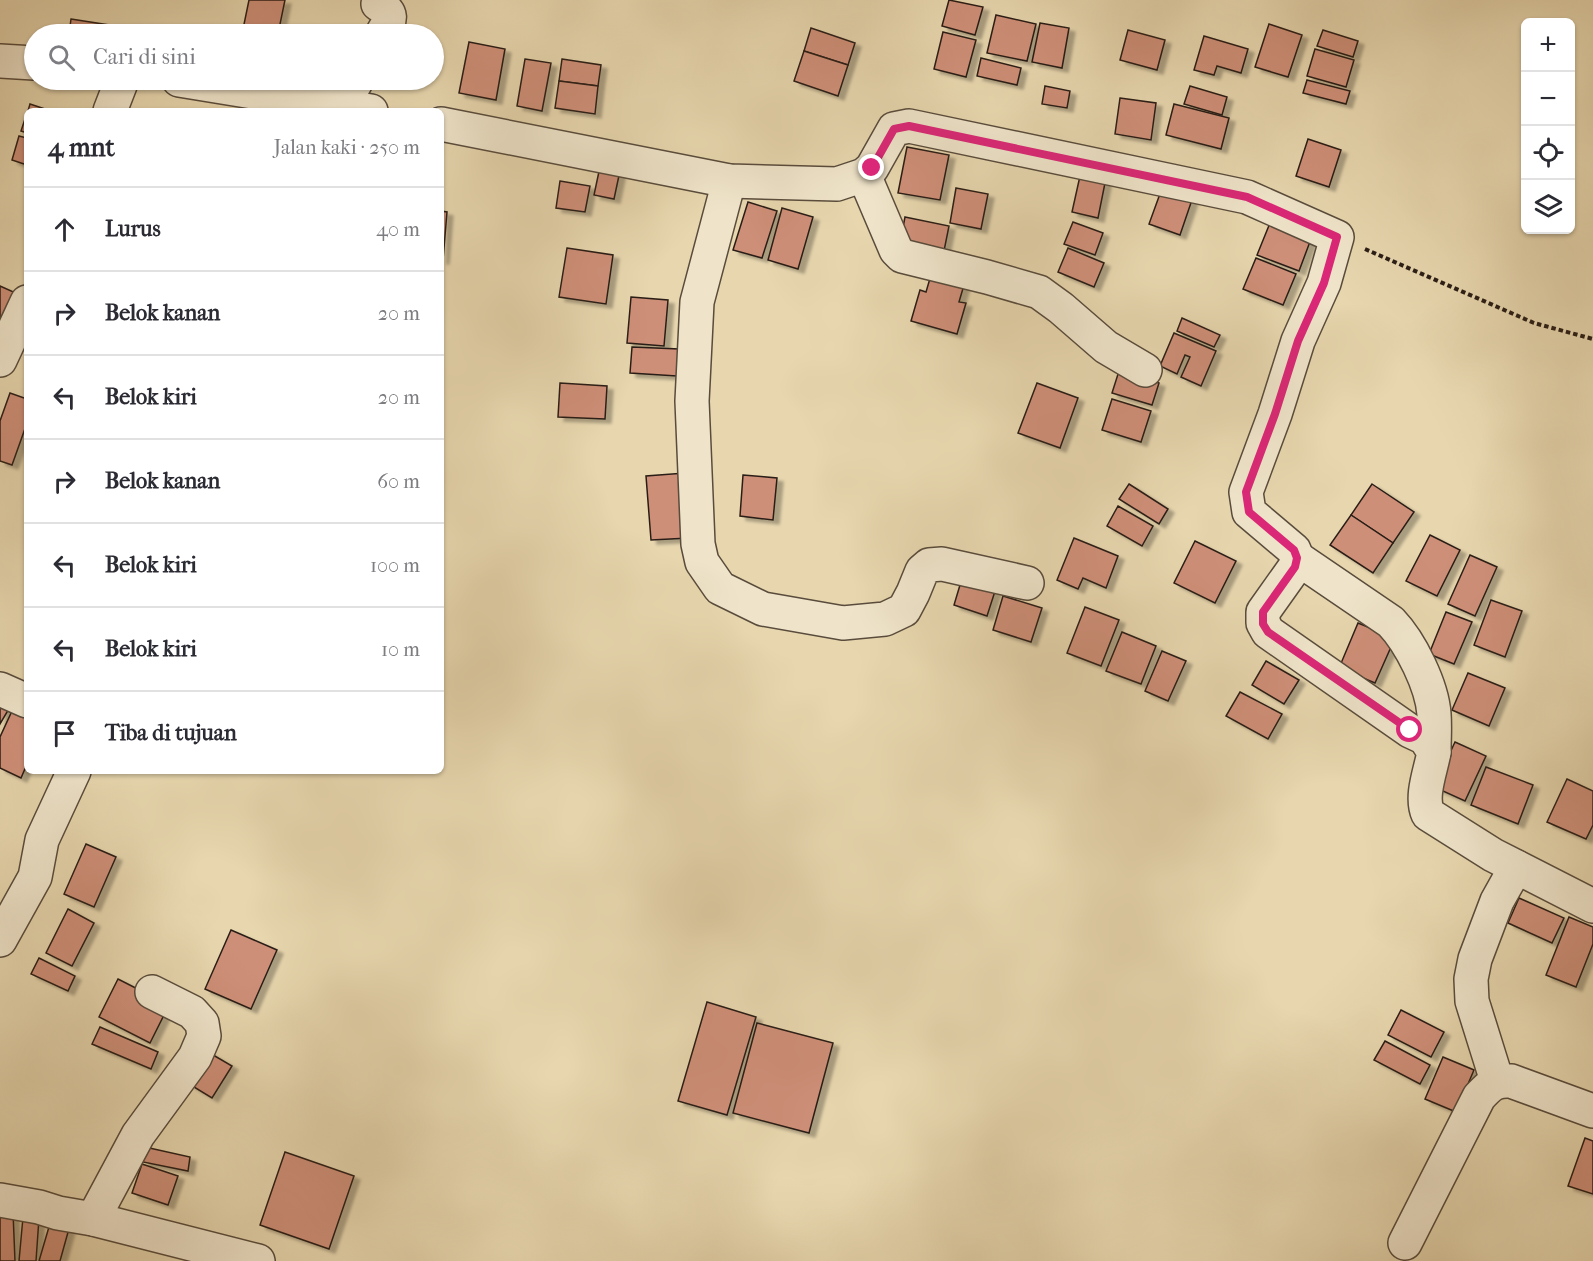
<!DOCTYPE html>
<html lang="id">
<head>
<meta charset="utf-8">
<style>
	body { margin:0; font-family:"IM FELL French Canon",serif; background:#f7f7f7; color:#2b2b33 }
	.controls { position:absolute; right:18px; top:18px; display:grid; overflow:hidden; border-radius:9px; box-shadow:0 2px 4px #0004 }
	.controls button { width:54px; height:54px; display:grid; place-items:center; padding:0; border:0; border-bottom:2px solid #e1e1e2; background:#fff; color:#2b2b33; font:30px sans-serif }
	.stop { position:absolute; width:18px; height:18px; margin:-14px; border:4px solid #db2777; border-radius:50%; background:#fff }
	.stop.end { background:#db2777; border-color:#fff; box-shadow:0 2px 6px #0008 }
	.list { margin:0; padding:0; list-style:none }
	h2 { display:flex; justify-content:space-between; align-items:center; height:78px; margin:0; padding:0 24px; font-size:26px }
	h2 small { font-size:20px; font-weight:400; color:#7c7c81 }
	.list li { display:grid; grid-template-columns:39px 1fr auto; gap:18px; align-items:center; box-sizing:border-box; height:84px; padding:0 24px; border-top:2px solid #e1e1e2 }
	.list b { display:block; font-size:22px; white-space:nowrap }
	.list em { font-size:20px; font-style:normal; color:#7c7c81 }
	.icon { flex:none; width:33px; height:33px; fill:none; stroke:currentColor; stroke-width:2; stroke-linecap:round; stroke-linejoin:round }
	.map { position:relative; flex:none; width:1593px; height:1261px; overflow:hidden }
	.search { position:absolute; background:#fff; box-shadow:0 2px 4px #0004; left:24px; top:24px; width:420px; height:66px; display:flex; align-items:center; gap:15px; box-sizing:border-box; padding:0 21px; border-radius:33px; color:#7c7c81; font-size:22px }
	.panel { position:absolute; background:#fff; box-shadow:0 2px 4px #0004; left:24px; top:108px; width:420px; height:666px; border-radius:9px }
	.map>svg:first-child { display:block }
</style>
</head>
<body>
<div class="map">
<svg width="1593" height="1261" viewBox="0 0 1593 1261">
	<defs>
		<filter id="shadow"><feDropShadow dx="6" dy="4" stdDeviation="1.5" flood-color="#0004"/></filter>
	</defs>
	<rect width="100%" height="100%" fill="#e7d6ae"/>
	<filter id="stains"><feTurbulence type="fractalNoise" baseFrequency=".00333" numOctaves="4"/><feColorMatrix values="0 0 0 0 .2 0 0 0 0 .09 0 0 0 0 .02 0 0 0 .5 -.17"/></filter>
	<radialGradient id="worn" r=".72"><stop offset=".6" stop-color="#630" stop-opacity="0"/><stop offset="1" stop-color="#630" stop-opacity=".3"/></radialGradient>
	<g fill="#ce8f78" stroke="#2a1e16" stroke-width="1.5" filter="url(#shadow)">
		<path d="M249 0H285L278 34 243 29Z"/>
		<path d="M949 0 983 7 975 35 942 26Z"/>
		<path d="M996 15 1036 24 1027 61 987 53Z"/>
		<path d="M71 19 109 25 108 34H69Z"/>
		<path d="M1040 23 1069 28 1062 68 1032 62Z"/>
		<path d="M1269 24 1302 35 1288 77 1255 67Z"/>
		<path d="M811 28 855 43 848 65 804 51Z"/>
		<path d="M1128 30 1165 40 1157 70 1120 60Z"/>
		<path d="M1323 30 1358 41 1353 57 1317 46Z"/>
		<path d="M943 32 976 40 966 77 934 69Z"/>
		<path d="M1204 36 1248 49 1241 73 1217 66 1214 75 1194 70Z"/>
		<path d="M469 42 505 49 496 100 459 93Z"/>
		<path d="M1315 49 1354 60 1346 87 1307 76Z"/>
		<path d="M804 51 848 65 838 96 794 81Z"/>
		<path d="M981 58 1021 68 1017 85 977 76Z"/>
		<path d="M525 59 551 63 542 111 517 106Z"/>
		<path d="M562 59 601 65 598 86 559 81Z"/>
		<path d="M1307 80 1350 91 1346 104 1303 93Z"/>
		<path d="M559 81 598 86 595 114 555 108Z"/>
		<path d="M1045 86 1070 91 1067 108 1042 104Z"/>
		<path d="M1190 86 1227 97 1222 115 1184 104Z"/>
		<path d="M1120 98 1156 103 1151 140 1115 134Z"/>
		<path d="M30 104 51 111H28Z"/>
		<path d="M1174 104 1229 118 1221 149 1166 135Z"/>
		<path d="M27 113V133L21 131Z"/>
		<path d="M19 136 27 138V165L12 160Z"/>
		<path d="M1308 139 1341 150 1329 187 1296 176Z"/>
		<path d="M907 147 949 155 940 200 898 193Z"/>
		<path d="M601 162 621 166 614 199 594 195Z"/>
		<path d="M1082 167 1107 173 1098 218 1072 212Z"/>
		<path d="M1165 180 1195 191 1180 235 1149 224Z"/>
		<path d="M560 181 590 186 585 212 556 208Z"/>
		<path d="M956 188 988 194 981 229 950 223Z"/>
		<path d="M748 202 777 211 762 258 733 250Z"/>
		<path d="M782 208 813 217 798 269 768 260Z"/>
		<path d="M441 211 447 212 443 260H441Z"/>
		<path d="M905 217 949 226 943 256 899 248Z"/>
		<path d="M1073 222 1103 233 1095 255 1064 244Z"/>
		<path d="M1270 223 1311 239 1299 271 1257 255Z"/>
		<path d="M567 248 613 255 606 304 559 297Z"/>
		<path d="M1068 248 1104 263 1094 287 1058 272Z"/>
		<path d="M1256 258 1296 274 1283 305 1243 289Z"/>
		<path d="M931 275 964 285 959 302 966 303 957 334 911 321 920 290 926 292Z"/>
		<path d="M0 286 18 294 0 329Z"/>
		<path d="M631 297 668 300 664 346 627 343Z"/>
		<path d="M1182 318 1220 335 1214 347 1177 331Z"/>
		<path d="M1174 333 1216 351 1201 386 1181 377 1190 357 1185 355 1177 374 1160 366Z"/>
		<path d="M632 347 679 349 677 376 630 373Z"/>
		<path d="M1119 371 1159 383 1152 405 1112 393Z"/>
		<path d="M560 383 607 386 605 419 558 417Z"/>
		<path d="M1037 383 1078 398 1060 448 1018 433Z"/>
		<path d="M10 393 27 399V423L12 465 0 461V421Z"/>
		<path d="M1112 399 1151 411 1141 442 1102 430Z"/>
		<path d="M685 473 689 538 651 540 646 476Z"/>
		<path d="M743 475 777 478 773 520 740 516Z"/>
		<path d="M1129 484 1168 509 1159 524 1119 499Z"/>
		<path d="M1372 484 1414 512 1393 543 1351 515Z"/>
		<path d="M1118 506 1153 526 1142 546 1107 526Z"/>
		<path d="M1351 515 1393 543 1373 573 1330 545Z"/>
		<path d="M1430 535 1460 550 1437 596 1406 581Z"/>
		<path d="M1074 538 1118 556 1106 588 1083 578 1078 589 1057 580Z"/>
		<path d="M1195 541 1236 561 1215 603 1174 583Z"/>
		<path d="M1470 555 1497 567 1475 616 1448 604Z"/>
		<path d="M963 575 997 585 987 616 954 605Z"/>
		<path d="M1003 596 1042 608 1031 642 993 630Z"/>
		<path d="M1491 600 1522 611 1505 657 1474 645Z"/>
		<path d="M1085 607 1119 620 1101 666 1067 653Z"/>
		<path d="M1446 612 1472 622 1454 664 1429 654Z"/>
		<path d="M1358 623 1395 638 1375 683 1339 668Z"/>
		<path d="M1122 632 1156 646 1141 684 1106 671Z"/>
		<path d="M1162 651 1186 661 1168 701 1145 691Z"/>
		<path d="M1266 661 1299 680 1284 704 1252 685Z"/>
		<path d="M1468 673 1505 688 1489 726 1452 710Z"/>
		<path d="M1240 692 1282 714 1268 739 1226 716Z"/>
		<path d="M0 701 10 707 0 724Z"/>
		<path d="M12 711 27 718V764L21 778 0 768V737Z"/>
		<path d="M1455 742 1486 756 1465 801 1434 787Z"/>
		<path d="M1486 767 1533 785 1518 824 1471 805Z"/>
		<path d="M1567 779 1593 791V825L1586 839 1547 822Z"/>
		<path d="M86 844 116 857 94 907 64 894Z"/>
		<path d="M1519 898 1564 918 1552 943 1508 923Z"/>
		<path d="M68 909 94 923 72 966 46 953Z"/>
		<path d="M1569 917 1593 927V944L1576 987 1546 975Z"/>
		<path d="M231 930 277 950 251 1009 205 989Z"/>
		<path d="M39 958 75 976 68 991 31 974Z"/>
		<path d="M118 979 169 1005 150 1043 99 1017Z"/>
		<path d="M707 1002 756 1017 727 1115 678 1101Z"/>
		<path d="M1401 1010 1444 1032 1431 1057 1388 1035Z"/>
		<path d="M757 1023 833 1043 809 1133 733 1113Z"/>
		<path d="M100 1027 158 1052 151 1069 92 1044Z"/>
		<path d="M1385 1041 1430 1065 1420 1084 1374 1060Z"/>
		<path d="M208 1052 232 1066 212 1098 189 1084Z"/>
		<path d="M1443 1057 1474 1070 1456 1112 1425 1099Z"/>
		<path d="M1585 1138 1593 1141V1194L1568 1186Z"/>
		<path d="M145 1147 190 1157 188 1171 143 1162Z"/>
		<path d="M285 1152 354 1176 329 1249 260 1225Z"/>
		<path d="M142 1164 178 1176 168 1205 132 1193Z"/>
		<path d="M13 1212 15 1261H0V1213Z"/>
		<path d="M23 1217 39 1218 36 1261H19Z"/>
		<path d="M51 1220 70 1225 60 1261H39Z"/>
	</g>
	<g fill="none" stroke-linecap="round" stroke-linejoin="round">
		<defs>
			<g id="minor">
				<path d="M378 4C395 14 390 20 382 34"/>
				<path d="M0 61 34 63"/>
				<path d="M179 80 371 111"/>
				<path d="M342 106 357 80"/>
				<path d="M110 111 122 80"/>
				<path d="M441 124 729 181 837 184 864 175 872 168 894 129 909 126 1247 197 1337 237 1324 283 1298 341 1275 414 1246 492 1249 512 1294 550 1297 558 1295 567 1263 612V623L1268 632 1410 731 1425 738 1434 752C1431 770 1420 796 1428 814L1493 855 1593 906"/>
				<path d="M864 175 896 250 902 256 987 277 1039 292 1061 308 1106 347 1145 370"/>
				<path d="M729 181 697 302 692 401 698 544 702 562 720 588 763 609 843 623 885 619 904 610 913 593 922 571 929 565 942 564 1027 583"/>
				<path d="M0 360 27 302"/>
				<path d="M1297 558 1391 622C1411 643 1432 686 1434 714 1435 727 1434 739 1434 752"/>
				<path d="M0 689 27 701"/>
				<path d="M0 940 35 877 42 840 74 771"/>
				<path d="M1497 1081 1472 1001 1471 979 1475 959 1497 901 1516 867"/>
				<path d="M0 1200 39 1207 58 1213 93 1219 258 1261"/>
				<path d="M93 1219 138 1135 195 1057 204 1036 202 1023 192 1012 152 992"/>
				<path d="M1405 1243 1479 1097C1490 1085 1495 1080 1511 1081L1593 1111"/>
			</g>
		</defs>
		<use href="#minor" stroke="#594c3c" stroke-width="36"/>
		<path stroke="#2a1e16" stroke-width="4" stroke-dasharray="4.5 3" stroke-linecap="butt" d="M1365 249 1534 323 1593 339"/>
		<use href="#minor" stroke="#efe4ca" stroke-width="33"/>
	</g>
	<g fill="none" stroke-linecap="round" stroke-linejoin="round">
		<path stroke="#db2777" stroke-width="8" d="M872 168 894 129 909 126 1247 197 1337 237 1324 283 1298 341 1275 414 1246 492 1249 512 1294 550 1297 558 1295 567 1263 612V624L1268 632 1410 730"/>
	</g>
	<rect width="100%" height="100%" filter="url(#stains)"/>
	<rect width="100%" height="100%" fill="url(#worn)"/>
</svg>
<div class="controls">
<button>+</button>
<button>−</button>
<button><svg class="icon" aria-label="locate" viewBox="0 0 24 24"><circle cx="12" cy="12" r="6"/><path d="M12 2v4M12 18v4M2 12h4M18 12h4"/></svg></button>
<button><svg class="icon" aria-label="layers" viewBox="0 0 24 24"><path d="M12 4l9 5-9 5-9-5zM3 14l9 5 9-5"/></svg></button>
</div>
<div class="stop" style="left:1410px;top:730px"></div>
<div class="stop end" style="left:872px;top:168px"></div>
<div class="search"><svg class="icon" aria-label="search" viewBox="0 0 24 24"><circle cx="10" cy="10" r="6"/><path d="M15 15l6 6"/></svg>Cari di sini</div>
<section class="panel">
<h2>4 mnt<small>Jalan kaki · 250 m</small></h2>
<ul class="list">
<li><svg class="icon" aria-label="ahead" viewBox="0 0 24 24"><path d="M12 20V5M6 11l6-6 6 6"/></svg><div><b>Lurus</b></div><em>40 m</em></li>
<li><svg class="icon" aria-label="right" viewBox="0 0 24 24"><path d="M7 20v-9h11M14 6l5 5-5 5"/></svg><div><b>Belok kanan</b></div><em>20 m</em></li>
<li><svg class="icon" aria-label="left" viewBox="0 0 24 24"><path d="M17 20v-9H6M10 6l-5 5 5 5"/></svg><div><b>Belok kiri</b></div><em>20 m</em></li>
<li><svg class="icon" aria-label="right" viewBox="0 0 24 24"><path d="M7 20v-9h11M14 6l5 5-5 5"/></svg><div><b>Belok kanan</b></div><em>60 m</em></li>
<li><svg class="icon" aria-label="left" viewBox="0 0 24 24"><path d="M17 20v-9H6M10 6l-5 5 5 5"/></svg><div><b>Belok kiri</b></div><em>100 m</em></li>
<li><svg class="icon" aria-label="left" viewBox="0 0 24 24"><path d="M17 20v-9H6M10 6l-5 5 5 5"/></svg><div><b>Belok kiri</b></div><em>10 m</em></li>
<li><svg class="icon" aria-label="arrive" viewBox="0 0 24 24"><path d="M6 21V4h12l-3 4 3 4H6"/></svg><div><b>Tiba di tujuan</b></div></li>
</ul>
</section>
</div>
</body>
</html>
